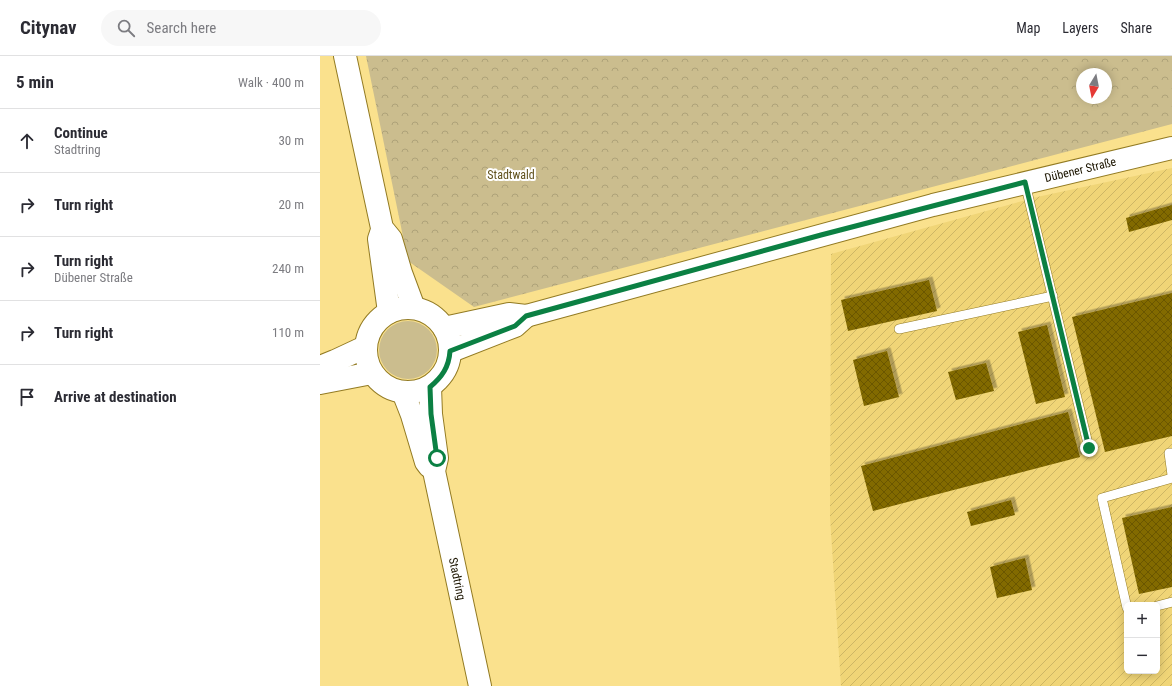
<!DOCTYPE html>
<html lang="en">
<head>
<meta charset="utf-8">
<style>
	body { margin:0; font-family:"Roboto Condensed",sans-serif; background:#f7f7f7; color:#2b2b33 }
	.controls { position:absolute; right:12px; bottom:12px; display:grid; overflow:hidden; border-radius:6px; box-shadow:0 2px 10px #0003 }
	.controls button { width:36px; height:36px; display:grid; place-items:center; padding:0; border:0; border-bottom:1px solid #e1e1e2; background:#fff; color:#2b2b33; font:20px sans-serif }
	.compass { position:absolute; left:756px; top:12px; width:36px; height:36px; border-radius:50%; background:#fff; box-shadow:0 2px 10px #0003; rotate:190deg }
	.stop { position:absolute; width:12px; height:12px; margin:-9px; border:3px solid #0b8043; border-radius:50%; background:#fff }
	.stop.end { background:#0b8043; border-color:#fff; box-shadow:0 1px 4px #0008 }
	.list { margin:0; padding:0; list-style:none }
	h2 { display:flex; justify-content:space-between; align-items:center; height:52px; margin:0; padding:0 16px; font-size:17px }
	h2 small { font-size:13px; font-weight:400; color:#7c7c81 }
	.list li { display:grid; grid-template-columns:26px 1fr auto; gap:12px; align-items:center; box-sizing:border-box; height:64px; padding:0 16px; border-top:1px solid #e1e1e2 }
	.list b { display:block; font-size:15px; white-space:nowrap }
	.list p { margin:0; font-size:13px; white-space:nowrap; color:#7c7c81 }
	.list em { font-size:13px; font-style:normal; color:#7c7c81 }
	.icon { flex:none; width:22px; height:22px; fill:none; stroke:currentColor; stroke-width:2; stroke-linecap:round; stroke-linejoin:round }
	.map { position:relative; flex:none; width:852px; height:630px; overflow:hidden }
	header { display:flex; align-items:center; gap:24px; box-sizing:border-box; height:56px; padding:0 20px; background:#fff; border-bottom:1px solid #e1e1e2 }
	header strong { font-size:19px }
	nav { display:flex; gap:22px; margin-inline-start:auto; font-size:14px }
	.search { width:280px; height:36px; background:#f7f7f7; display:flex; align-items:center; gap:10px; box-sizing:border-box; padding:0 14px; border-radius:22px; color:#7c7c81; font-size:15px }
	main { display:flex }
	aside { flex:1; background:#fff }
	.map>svg:first-child { display:block }
</style>
</head>
<body>
<header>
<strong>Citynav</strong>
<div class="search"><svg class="icon" aria-label="search" viewBox="0 0 24 24"><circle cx="10" cy="10" r="6"/><path d="M15 15l6 6"/></svg>Search here</div>
<nav><a>Map</a><a>Layers</a><a>Share</a></nav>
</header>
<main>
<aside>
<h2>5 min<small>Walk · 400 m</small></h2>
<ul class="list">
<li><svg class="icon" aria-label="ahead" viewBox="0 0 24 24"><path d="M12 20V5M6 11l6-6 6 6"/></svg><div><b>Continue</b><p>Stadtring</p></div><em>30 m</em></li>
<li><svg class="icon" aria-label="right" viewBox="0 0 24 24"><path d="M7 20v-9h11M14 6l5 5-5 5"/></svg><div><b>Turn right</b></div><em>20 m</em></li>
<li><svg class="icon" aria-label="right" viewBox="0 0 24 24"><path d="M7 20v-9h11M14 6l5 5-5 5"/></svg><div><b>Turn right</b><p>Dübener Straße</p></div><em>240 m</em></li>
<li><svg class="icon" aria-label="right" viewBox="0 0 24 24"><path d="M7 20v-9h11M14 6l5 5-5 5"/></svg><div><b>Turn right</b></div><em>110 m</em></li>
<li><svg class="icon" aria-label="arrive" viewBox="0 0 24 24"><path d="M6 21V4h12l-3 4 3 4H6"/></svg><div><b>Arrive at destination</b></div></li>
</ul>
</aside>
<div class="map">
<svg width="852" height="630" viewBox="0 0 852 630">
	<defs>
		<pattern id="industrial-furrows" width="10" height="10" patternUnits="userSpaceOnUse"><rect width="10" height="10" fill="#f0d577"/><path d="M-1 1l2-2M0 10L10 0M9 11l2-2" fill="none" stroke="#cdb665"/></pattern>
		<pattern id="forest-crowns" width="20" height="18" patternUnits="userSpaceOnUse"><rect width="20" height="18" fill="#cbbd8e"/><path d="M2 6a3 3 0 1 1 6 0M12 15a3 3 0 1 1 6 0" fill="none" stroke="#aea279"/></pattern>
		<pattern id="building-cross-hatch" width="8" height="8" patternUnits="userSpaceOnUse"><rect width="8" height="8" fill="#826a04"/><path d="M0 0l8 8M0 8l8-8" fill="none" stroke="#6a5603"/></pattern>
		<filter id="shadow"><feDropShadow dx="3.5" dy="-3.5" stdDeviation="0" flood-color="#0004"/></filter>
	</defs>
	<rect width="100%" height="100%" fill="#fae18d"/>
	<path fill="url(#industrial-furrows)" fill-rule="evenodd" d="M852 112V630H521L510 461 511 198 717 141ZM807 549H837V615H807Z"/>
	<circle fill="#cbbd8e" cx="88" cy="294" r="29"/>
	<path fill="url(#forest-crowns)" fill-rule="evenodd" d="M46 0H852V68L154 251 88 205ZM762 18H786V42H762Z"/>
	<g fill="url(#building-cross-hatch)" filter="url(#shadow)">
		<path d="M852 149V164L809 176 806 162Z"/>
		<path d="M609 224 617 255 528 275 521 244Z"/>
		<path d="M852 237V380L785 396 752 261Z"/>
		<path d="M727 269 745 341 716 348 698 276Z"/>
		<path d="M567 295 579 341 544 350 533 304Z"/>
		<path d="M666 307 674 335 636 344 628 316Z"/>
		<path d="M748 356 760 401 553 455 541 410Z"/>
		<path d="M691 444 695 459 651 470 647 456Z"/>
		<path d="M852 451V531L819 538 802 462Z"/>
		<path d="M705 502 712 534 677 542 670 511Z"/>
	</g>
	<g fill="none" stroke-linecap="round" stroke-linejoin="round">
		<defs>
			<g id="lane">
				<path d="M705 127 769 392"/>
				<path d="M579 273 733 240"/>
				<path d="M852 397H849L852 419"/>
				<path d="M837 550 852 546"/>
				<path d="M807 552 782 442 852 422"/>
			</g>
			<g id="secondary">
				<path d="M25 0 62 172 71 183 81 217 94 252"/>
				<path d="M61 177 59 183 69 256"/>
				<path id="s1" d="M110 331 111 358 117 402 114 415 160 630"/>
				<path d="M83 336 92 359 106 406 109 410"/>
			</g>
			<g id="primary">
				<circle cx="88" cy="294" r="42"/>
				<path id="s2" d="M124 272 189 258 206 260 613 149 852 92"/>
				<path d="M131 295 195 270 205 261"/>
				<path d="M0 311 15 305 45 291"/>
				<path d="M0 327 52 317"/>
			</g>
		</defs>
		<use href="#lane" stroke="#937b23" stroke-width="10"/>
		<use href="#secondary" stroke="#937b23" stroke-width="24"/>
		<use href="#primary" stroke="#937b23" stroke-width="24"/>
		<use href="#lane" stroke="#fff" stroke-width="9"/>
		<use href="#secondary" stroke="#fff" stroke-width="22"/>
		<use href="#primary" stroke="#fff" stroke-width="22"/>
	</g>
	<g fill="none" stroke-linecap="round" stroke-linejoin="round">
		<path stroke="#0b8043" stroke-width="5" d="M117 402 111 358 110 331C122 321 129 311 130 295L195 270 206 260 501 179 705 126 769 392"/>
	</g>
	<g text-anchor="middle" dominant-baseline="central" stroke-width="4" stroke-linejoin="round" paint-order="stroke">
		<g font-size="12" fill="#1c1500" stroke="#fff">
			<text stroke="none"><textPath href="#s2" startOffset="657">Dübener Straße</textPath></text>
			<text stroke="none"><textPath href="#s1" startOffset="195">Stadtring</textPath></text>
		</g>
		<g font-size="12" fill="#61521d" stroke="#fff">
			<text x="191" y="119">Stadtwald</text>
		</g>
	</g>
</svg>
<div class="controls">
<button>+</button>
<button>−</button>
</div>
<svg class="compass" viewBox="-18 -18 36 36"><path d="M0-13l5 13h-10z" fill="#e53935"/><path d="M0 13l5-13h-10z" fill="#7c7c81"/></svg>
<div class="stop" style="left:117px;top:402px"></div>
<div class="stop end" style="left:769px;top:392px"></div>
</div>
</main>
</body>
</html>
